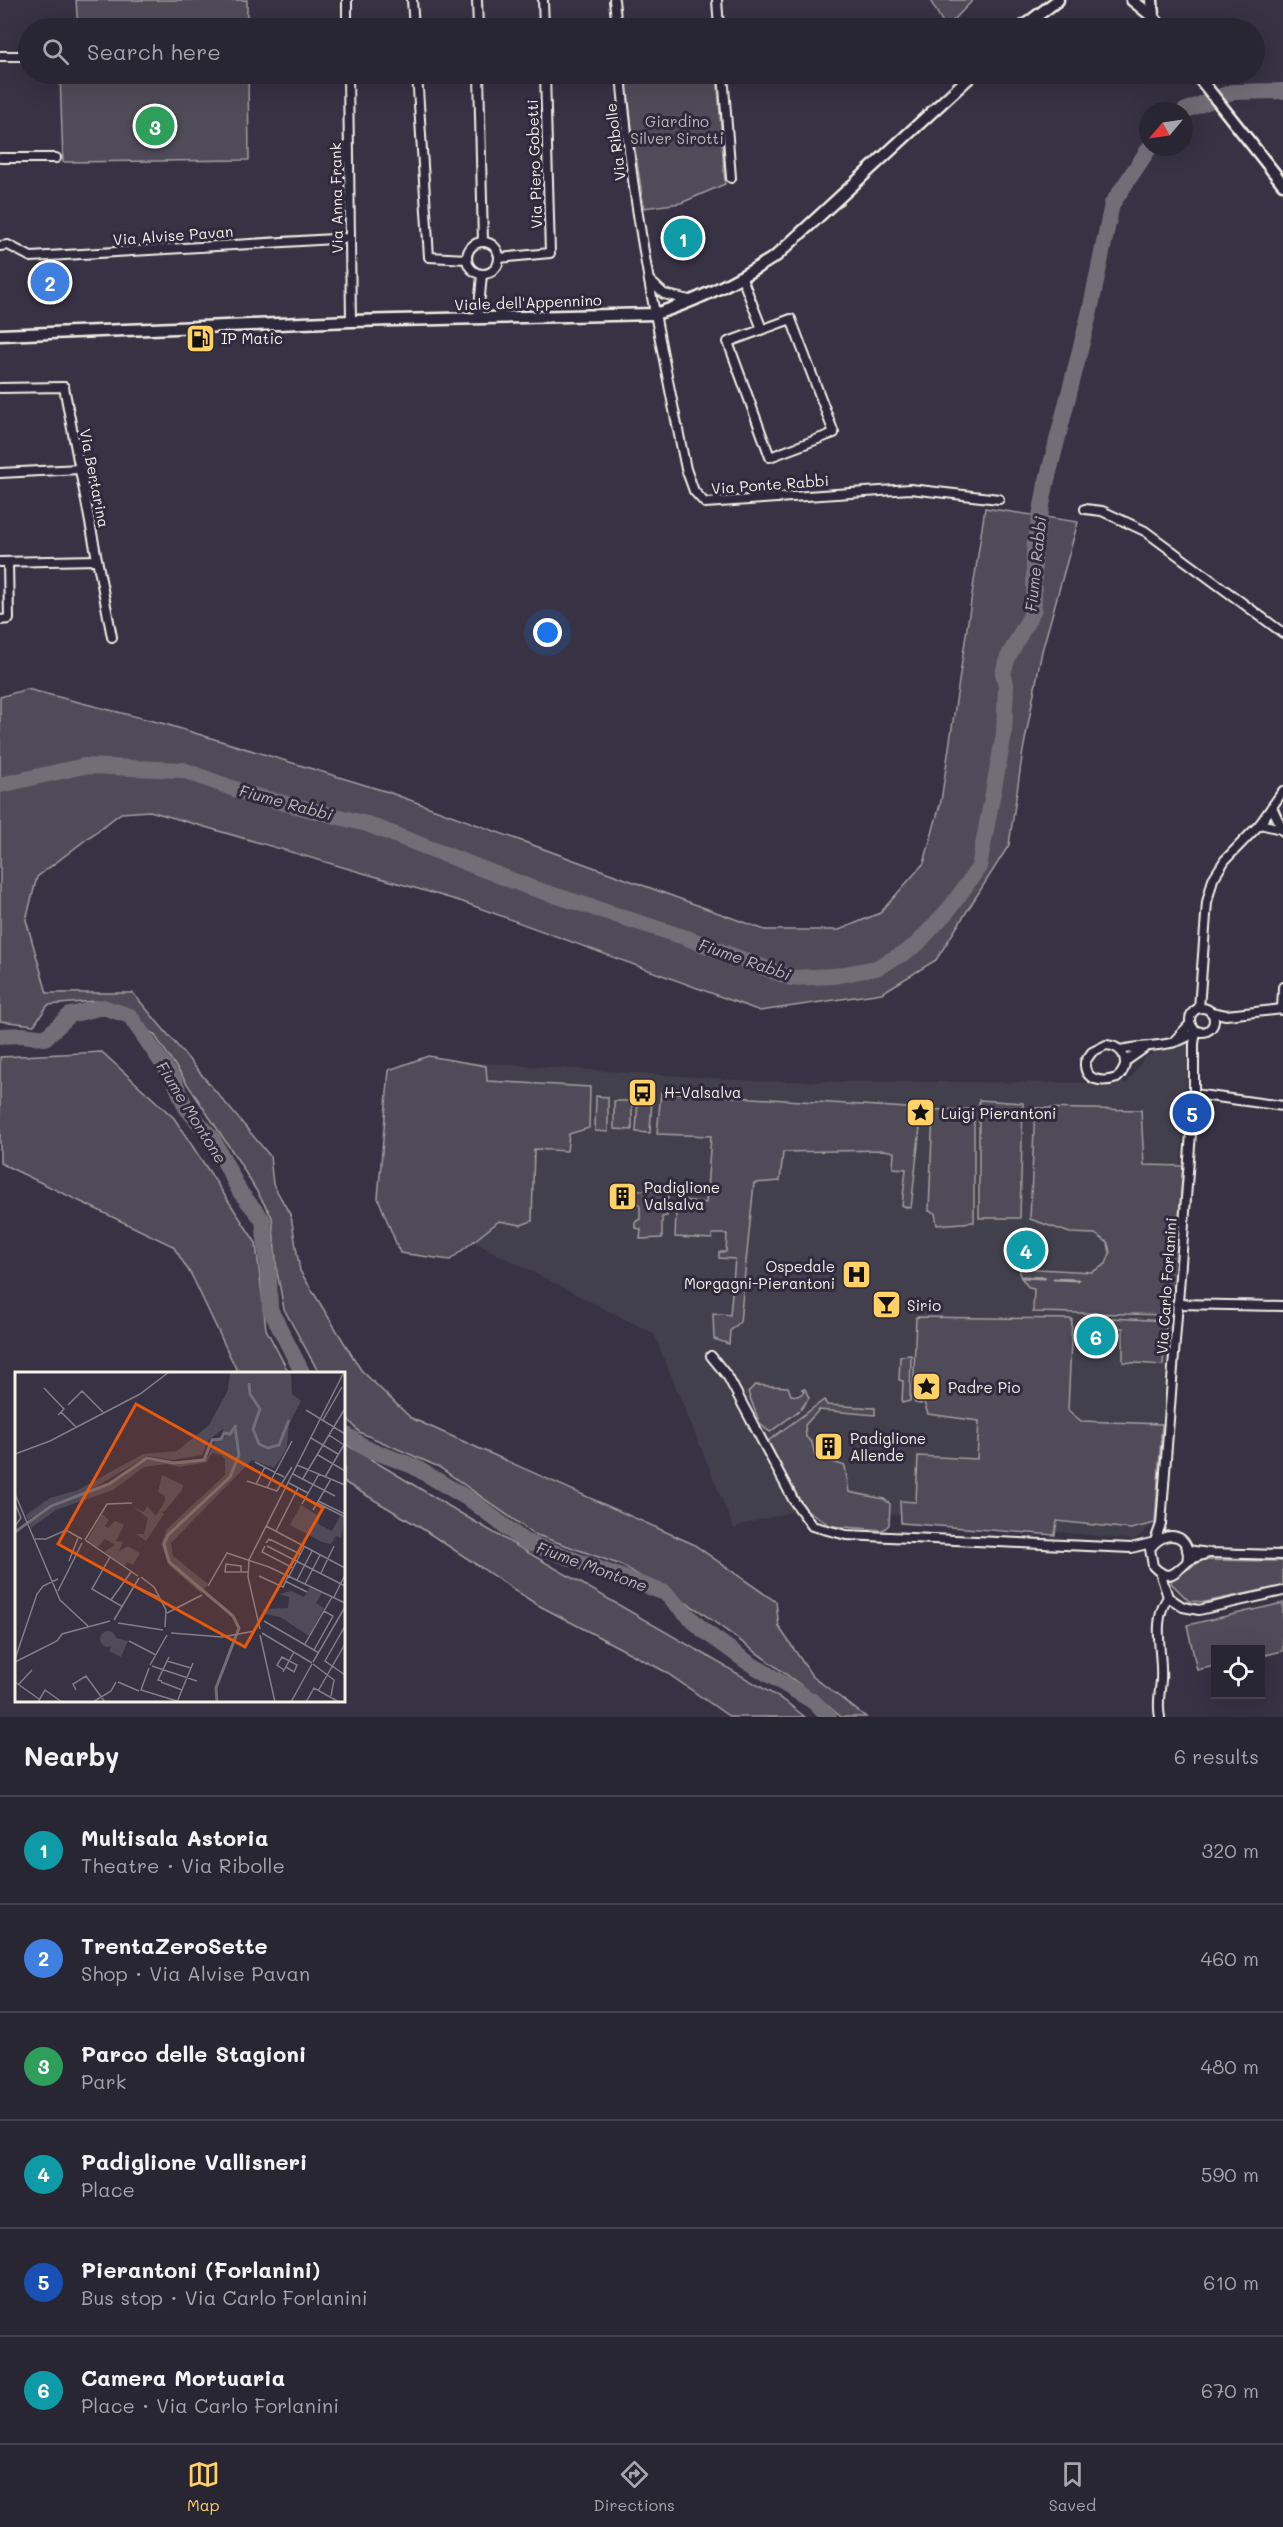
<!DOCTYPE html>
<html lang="en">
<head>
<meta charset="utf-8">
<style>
	body { margin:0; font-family:Mali,sans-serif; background:#35323f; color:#f1f3f6 }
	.controls { position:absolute; right:18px; bottom:18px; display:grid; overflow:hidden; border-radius:0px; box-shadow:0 6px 24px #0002 }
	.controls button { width:54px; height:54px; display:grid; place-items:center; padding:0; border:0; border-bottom:2px solid #45434e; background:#292633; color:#f1f3f6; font:30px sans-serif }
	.compass { position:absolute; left:1139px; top:102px; width:54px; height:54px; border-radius:50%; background:#292633; box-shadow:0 6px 24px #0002; rotate:241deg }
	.you { position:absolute; left:548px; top:633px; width:21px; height:21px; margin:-15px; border:4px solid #fff; border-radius:50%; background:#1a73e8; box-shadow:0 0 0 9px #1a73e833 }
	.badge { display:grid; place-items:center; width:39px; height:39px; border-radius:50%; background:#ffd166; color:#fff; font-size:20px; font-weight:700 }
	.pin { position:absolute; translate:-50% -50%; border:3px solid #fff; box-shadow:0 2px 6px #0006 }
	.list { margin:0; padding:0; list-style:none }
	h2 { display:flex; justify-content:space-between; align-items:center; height:78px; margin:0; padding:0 24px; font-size:26px }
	h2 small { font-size:20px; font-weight:400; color:#a5a5ac }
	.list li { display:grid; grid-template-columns:39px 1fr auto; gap:18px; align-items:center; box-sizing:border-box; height:108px; padding:0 24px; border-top:2px solid #45434e }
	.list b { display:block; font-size:22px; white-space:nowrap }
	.list p { margin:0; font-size:20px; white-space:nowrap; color:#a5a5ac }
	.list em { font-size:20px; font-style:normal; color:#a5a5ac }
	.icon { flex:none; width:33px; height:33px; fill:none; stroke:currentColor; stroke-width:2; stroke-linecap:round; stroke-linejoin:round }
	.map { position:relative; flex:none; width:1283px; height:1717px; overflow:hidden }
	.search { position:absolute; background:#292633; box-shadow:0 6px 24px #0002; left:18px; right:18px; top:18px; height:66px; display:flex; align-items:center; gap:15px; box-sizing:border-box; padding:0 21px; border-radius:33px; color:#a5a5ac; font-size:22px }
	.sheet { height:726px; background:#292633 }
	nav { display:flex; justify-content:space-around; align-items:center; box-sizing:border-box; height:84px; border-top:2px solid #45434e; background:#292633; font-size:16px; color:#a5a5ac }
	nav a { display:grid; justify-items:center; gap:3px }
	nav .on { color:#ffd166 }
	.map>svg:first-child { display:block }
</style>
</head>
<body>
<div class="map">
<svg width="1283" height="1717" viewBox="0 0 1283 1717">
	<rect width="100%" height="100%" fill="#373244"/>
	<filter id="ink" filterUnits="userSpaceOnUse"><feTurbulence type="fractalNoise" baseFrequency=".0167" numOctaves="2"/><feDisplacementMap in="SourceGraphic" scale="12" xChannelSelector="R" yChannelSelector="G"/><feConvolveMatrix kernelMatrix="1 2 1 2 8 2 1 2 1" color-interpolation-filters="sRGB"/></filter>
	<g filter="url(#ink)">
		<path fill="#433f4e" d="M1190 1034 1155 1523 1134 1540 814 1506 744 1524 734 1529 654 1334 452 1231 441 1060 756 1081 1127 1083 1144 1058Z"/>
		<g fill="#504b59" stroke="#a29ea0" stroke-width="1.5">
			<path d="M76 0H247V28H78Z"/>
			<path d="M930 0H973L946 28Z"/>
			<path d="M60 74H248L249 160 63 162Z"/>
			<path d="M626 74H717L725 184 681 203 644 208 632 129Z"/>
			<path d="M985 508 1078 522 1042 651 1023 751 1009 845 936 960 882 993 760 1011 463 902 150 811 121 813 37 877 26 920 47 993H133L270 1156 273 1184 291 1216 300 1271 361 1370 411 1418 693 1544 776 1602 779 1627 812 1676 866 1717H841L824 1702 698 1610 621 1565 534 1534 439 1467 359 1432 344 1414V1374L319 1373 284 1309 277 1272 272 1217 238 1160 154 1034 95 1001 48 1005 34 1025 0 1021V697L27 689 165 724 388 792 765 930H839L880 913 924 863 941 801Z"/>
			<path d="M102 1052 174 1118 256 1243 266 1329 289 1373H238L192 1276 173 1246 0 1163V1057Z"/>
			<path d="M428 1056 486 1066 487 1081 590 1087 589 1128 569 1134 567 1151 534 1149 532 1221 521 1225 499 1221 450 1260 400 1253 378 1198 389 1070Z"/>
			<path d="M661 1092 922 1109 911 1208 902 1206 906 1169 893 1168 894 1152 884 1150 783 1152 780 1181 754 1183 740 1322 730 1331 729 1344 714 1339 713 1313 730 1315 735 1259 719 1258V1252H726L727 1234H712V1239L675 1237 677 1194H684V1200L706 1203 711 1136 657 1134Z"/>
			<path d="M596 1096 608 1097V1132L595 1131Z"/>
			<path d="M638 1097 652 1098 650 1133 636 1132Z"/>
			<path d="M979 1100 1023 1103 1020 1218H979Z"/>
			<path d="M614 1101H632V1130L614 1129Z"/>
			<path d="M1035 1108 1141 1110 1144 1165 1183 1166 1172 1315 1033 1312 1034 1289 1029 1288 1020 1276V1268L1092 1272 1106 1264 1110 1253 1108 1243 1095 1234 1070 1233 1030 1219Z"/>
			<path d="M974 1109V1222L937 1225 935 1213 929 1211 933 1110Z"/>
			<path d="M659 1185 665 1186V1195H668L667 1216 662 1217V1238L640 1239 641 1229 635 1228V1222L640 1219V1207L637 1201 632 1200 636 1190H658Z"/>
			<path d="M916 1317 1072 1319 1068 1410 1081 1421 1162 1424 1155 1523 1131 1529 1057 1521 1055 1535 901 1523 900 1501 916 1502 918 1456 977 1459 979 1421 928 1414 922 1397 921 1404 915 1403 913 1399Z"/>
			<path d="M1112 1318 1166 1321 1163 1365 1123 1362V1328H1099V1326H1112Z"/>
			<path d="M911 1355 910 1401 902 1403 903 1381 899 1380 900 1356Z"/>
			<path d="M755 1385 788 1387 791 1395 798 1396 804 1392 802 1389H805L809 1398 801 1409 770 1432 760 1424 748 1392Z"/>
			<path d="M824 1400 827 1405 875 1408V1415L819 1410 805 1425 806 1437 812 1443 815 1456 845 1466 849 1492 884 1499 890 1504 889 1525 883 1530 831 1526 804 1508 768 1441Z"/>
			<path d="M344 1443 472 1520 785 1701 805 1717H730L664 1671 536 1604 418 1526 344 1482Z"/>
			<path d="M1203 1560 1283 1561V1586L1205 1602 1189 1601 1171 1583 1173 1578Z"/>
			<path d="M1283 1603V1651L1261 1656 1260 1650H1216L1215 1666 1197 1670 1187 1625Z"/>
		</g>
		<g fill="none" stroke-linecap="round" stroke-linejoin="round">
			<g stroke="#a6a2a4" stroke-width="3">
				<path d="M1022 1277 1045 1278"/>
				<path d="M1054 1279 1078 1280"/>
			</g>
			<g stroke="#726e77" stroke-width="16">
				<path d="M1184 111 1232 92 1283 91"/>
				<path d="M0 785 84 766 183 770 248 794 367 824 529 887 687 938 791 978 834 976 876 968 904 953 917 944 950 908 979 867 1004 734 1006 685 1003 673 1008 657 1034 609V549L1046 484 1090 311 1112 204 1150 147"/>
				<path d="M0 1036 23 1035 45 1038 70 1015 103 1007 130 1016 175 1082 186 1108 213 1139 240 1192 263 1220 269 1276 270 1309 303 1374"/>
				<path d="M344 1433 366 1448 413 1466 472 1501 524 1541 665 1593 703 1630 746 1661 814 1702 829 1717"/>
			</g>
			<defs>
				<g id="street">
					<path d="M347 0V28"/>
					<path d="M412 0 414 28"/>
					<path d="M477 0 478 28"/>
					<path d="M543 0 544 28"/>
					<path d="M614 0 617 28"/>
					<path d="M717 0 719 28"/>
					<path d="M0 56H28"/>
					<path d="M348 74 351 321"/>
					<path d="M417 74 429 257 467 259"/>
					<path d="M479 74 483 242"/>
					<path d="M621 74C632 207 659 338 686 469L694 491 705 503 910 489 999 499"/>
					<path d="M723 74 731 178"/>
					<path d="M0 158H56"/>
					<circle cx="483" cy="258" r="16"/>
					<path d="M0 246 8 245 31 257 350 238"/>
					<path d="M499 258 550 253 545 74"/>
					<path d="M742 278 762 329"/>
					<path d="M649 280 664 294 689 300"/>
					<path d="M478 319 482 274"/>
					<path d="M791 319 834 433 770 457 728 342Z"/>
					<path d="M0 388 64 387 112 637"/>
					<path d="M0 473 80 469"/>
					<path d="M1085 509 1102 511 1145 531 1283 633"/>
					<path d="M0 562 97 560"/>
					<path d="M0 620 9 619 8 562"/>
					<path d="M1272 807 1283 831"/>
					<path d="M1260 824 1281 829"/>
					<circle cx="1202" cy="1020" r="12"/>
					<path d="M1199 1008 1207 902 1213 879 1225 860 1260 824 1283 791"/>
					<path d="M1282 1010 1283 987"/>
					<path d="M1211 1012 1226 1015 1283 1009"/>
					<path d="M1174 1041 1190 1024"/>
					<path d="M1106 1045C1126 1046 1131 1066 1117 1078 1102 1083 1084 1081 1085 1062L1092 1052Z"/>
					<path d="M1120 1050C1144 1044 1177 1049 1195 1031"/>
					<path d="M1126 1061 1146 1047"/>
					<path d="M1194 1094 1283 1106"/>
					<path d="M1177 1304 1283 1306"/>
					<path d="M711 1356 728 1377 794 1501 812 1526 846 1535 1131 1548 1155 1542"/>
					<path d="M1155 1541 1161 1524 1194 1094V1044L1196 1031"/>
					<path d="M1187 1550 1209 1553 1283 1555"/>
					<path d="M1187 1562C1193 1534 1165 1527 1150 1549L1153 1566C1171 1585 1177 1569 1190 1560 1196 1557 1202 1555 1209 1553"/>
					<path d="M1160 1572 1168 1597 1183 1607 1199 1610 1283 1591"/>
					<path d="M1160 1717C1157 1704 1160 1693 1161 1680 1163 1652 1151 1622 1168 1597"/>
				</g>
				<g id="secondary">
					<path d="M1132 0 1153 17 1162 28"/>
					<path d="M1152 0 1153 17"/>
					<path d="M1021 28 1058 0"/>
					<path d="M1196 74 1283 184"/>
					<path d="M0 335 351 321 655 314C698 301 738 280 776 256L973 74"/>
				</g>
			</defs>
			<use href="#street" stroke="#f4f1e8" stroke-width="12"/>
			<use href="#secondary" stroke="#f4f1e8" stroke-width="15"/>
			<use href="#street" stroke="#2f2a3d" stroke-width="8"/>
			<use href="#secondary" stroke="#2f2a3d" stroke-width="10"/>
		</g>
	</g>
	<defs>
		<symbol id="fuel-square" viewBox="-11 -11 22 22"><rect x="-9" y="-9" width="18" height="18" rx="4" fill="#ffd166" stroke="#2f2a3d"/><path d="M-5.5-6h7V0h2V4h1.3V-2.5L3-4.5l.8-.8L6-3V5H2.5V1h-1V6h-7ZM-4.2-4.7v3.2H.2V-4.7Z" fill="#111"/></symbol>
		<symbol id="bus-square" viewBox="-11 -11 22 22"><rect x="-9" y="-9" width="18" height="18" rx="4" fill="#ffd166" stroke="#2f2a3d"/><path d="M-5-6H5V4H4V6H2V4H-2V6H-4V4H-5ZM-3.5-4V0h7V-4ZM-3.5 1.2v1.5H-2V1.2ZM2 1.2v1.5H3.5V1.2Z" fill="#111"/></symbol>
		<symbol id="sight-square" viewBox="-11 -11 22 22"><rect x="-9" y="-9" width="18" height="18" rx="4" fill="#ffd166" stroke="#2f2a3d"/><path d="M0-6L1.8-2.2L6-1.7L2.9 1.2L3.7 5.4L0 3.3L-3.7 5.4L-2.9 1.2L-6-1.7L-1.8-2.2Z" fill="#111"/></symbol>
		<symbol id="building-square" viewBox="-11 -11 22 22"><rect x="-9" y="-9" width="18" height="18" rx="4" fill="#ffd166" stroke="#2f2a3d"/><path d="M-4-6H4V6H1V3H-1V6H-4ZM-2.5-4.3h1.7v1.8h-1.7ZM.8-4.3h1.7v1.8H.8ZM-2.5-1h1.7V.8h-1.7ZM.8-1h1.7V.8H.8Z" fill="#111"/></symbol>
		<symbol id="hospital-square" viewBox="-11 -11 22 22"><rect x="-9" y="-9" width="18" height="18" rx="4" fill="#ffd166" stroke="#2f2a3d"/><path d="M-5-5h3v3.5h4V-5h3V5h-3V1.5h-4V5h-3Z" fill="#111"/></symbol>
		<symbol id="bar-square" viewBox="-11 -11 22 22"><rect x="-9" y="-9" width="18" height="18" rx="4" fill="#ffd166" stroke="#2f2a3d"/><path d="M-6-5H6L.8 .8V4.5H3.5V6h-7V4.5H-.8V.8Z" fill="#111"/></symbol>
	</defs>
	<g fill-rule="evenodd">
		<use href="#fuel-square" x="184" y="322" width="33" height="33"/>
		<use href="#bus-square" x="626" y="1076" width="33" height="33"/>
		<use href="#sight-square" x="904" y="1096" width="33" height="33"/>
		<use href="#building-square" x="606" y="1180" width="33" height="33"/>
		<use href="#hospital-square" x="840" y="1258" width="33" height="33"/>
		<use href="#bar-square" x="870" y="1288" width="33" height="33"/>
		<use href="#sight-square" x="910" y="1370" width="33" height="33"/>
		<use href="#building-square" x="812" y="1430" width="33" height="33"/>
	</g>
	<g text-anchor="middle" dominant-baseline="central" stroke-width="6" stroke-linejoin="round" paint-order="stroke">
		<g font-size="15" fill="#bbb7b6" stroke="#2f2a3d">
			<text x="677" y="121">Giardino<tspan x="677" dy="17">Silver Sirotti</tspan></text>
		</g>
		<g font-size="15" fill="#f4f1e8" stroke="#2f2a3d">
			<text transform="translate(615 142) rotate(-97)">Via Ribolle</text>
			<text transform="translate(534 164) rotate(-92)">Via Piero Gobetti</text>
			<text transform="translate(336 198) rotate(-91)">Via Anna Frank</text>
			<text transform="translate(173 235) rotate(-4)">Via Alvise Pavan</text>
			<text transform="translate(528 302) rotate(-2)">Viale dell'Appennino</text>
			<text transform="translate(95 478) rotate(79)">Via Bertarina</text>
			<text transform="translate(770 484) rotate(-4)">Via Ponte Rabbi</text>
			<text transform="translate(1166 1286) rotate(-86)">Via Carlo Forlanini</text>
		</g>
		<g font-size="15" fill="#f4f1e8" stroke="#2f2a3d" text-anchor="start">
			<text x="221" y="338">IP Matic</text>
			<text x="664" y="1092">H-Valsalva</text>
			<text x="941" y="1113">Luigi Pierantoni</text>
			<text x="644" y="1187">Padiglione<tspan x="644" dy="17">Valsalva</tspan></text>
			<text x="835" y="1266" text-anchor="end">Ospedale<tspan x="835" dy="17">Morgagni-Pierantoni</tspan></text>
			<text x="907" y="1305">Sirio</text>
			<text x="948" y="1387">Padre Pio</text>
			<text x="850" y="1438">Padiglione<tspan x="850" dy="17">Allende</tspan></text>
		</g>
		<g font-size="16" font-style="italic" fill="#bab6b5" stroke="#2f2a3d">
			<text transform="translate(1035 564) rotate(-84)">Fiume Rabbi</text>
			<text transform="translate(286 802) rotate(15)">Fiume Rabbi</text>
			<text transform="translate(745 959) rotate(19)">Fiume Rabbi</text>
			<text transform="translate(192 1112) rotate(58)">Fiume Montone</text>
			<text transform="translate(592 1566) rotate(20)">Fiume Montone</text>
		</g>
	</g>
	<g transform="translate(15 1372)">
		<rect width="330" height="330" fill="#373244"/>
		<path d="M215 0H276L277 22 286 29 274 52 272 75 260 97 266 85 259 96 237 88 156 171 158 184 193 212 186 221 155 194 146 172 152 157 210 103V87L206 83 197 81 192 90 165 95 151 92 129 95 98 118 41 138 16 156 14 150 37 134 90 114 130 88 167 91 193 85 201 67 210 65 208 57 194 68 187 83 157 88 133 84 75 118 35 133 13 148 11 143 35 126 63 118 128 82 162 79 194 53 213 18ZM147 103 168 113 167 118 149 140 146 139 149 142 131 169 121 162H129L133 146 117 134 129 140 132 134 141 144 150 129V124L143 120ZM286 133 305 145 303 152 317 159 325 144 330 146 326 166 321 164 316 172 307 170 275 153ZM87 142 94 148 90 154 93 156 100 149 109 153 101 169 108 170 103 180 113 174 125 181 118 193 112 190 109 194 89 180 100 173 90 167 82 176 72 169ZM295 215 307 221 301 231 309 236 294 264 265 245 249 242 248 237 273 236 274 225 264 222 276 219 289 225ZM85 267a8 8 0 1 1 16 0a8 8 0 1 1-16 0ZM101 266 113 269 106 285 94 279Z" fill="#504b59"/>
		<path fill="none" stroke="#726e77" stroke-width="3" d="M234 11 235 22 245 37 238 57 244 72 253 76 264 73 274 48M0 160 36 134 94 112 132 86 159 91 189 88 197 68 206 67 209 61 215 62 221 53M202 330 201 316 224 256 218 244 154 190 149 172 153 163 215 105 224 83 220 55"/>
		<path fill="none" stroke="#837e86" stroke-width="1.5" d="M29 16 49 37 46 40M53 33 67 19 88 40M291 38 330 62M43 43 46 40 61 55M308 48 327 15M314 63 329 73M296 66 323 82M0 82 35 69 125 22 154 0M303 83 330 99M240 90 269 105M282 93 330 113M278 102 320 124M310 105 330 71M287 108 329 38M232 109 262 119 277 95M274 111 293 121M241 112 250 95M252 116 277 69M0 122 45 228 73 254M303 129 330 142M0 131 6 146 0 154M302 131 330 145M287 132 304 102M298 138 316 107M251 154 330 196M261 159 283 116M20 167H31L51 158 67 167M70 168 92 132 117 131M70 168 123 204M251 171 254 167 285 182M250 174 247 180 278 196M252 174 330 214M95 185 77 217 108 235M54 189 63 166M226 199V194L211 192 210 200H233M306 201 319 174M244 204 268 215 273 204M274 204 289 175M126 205 139 215 151 238 150 255M282 208 297 179M270 209 292 220M290 212 305 183M120 214 143 225M193 214 212 181 254 195 330 231M43 219 67 171M319 225 330 203M96 228 116 200M152 241 187 223M99 248 124 206M249 249 304 281M103 251 148 258M330 254 310 289 330 303M245 257 233 205 234 188 329 0M156 261 207 265 240 259M247 261 297 291M245 263 260 330M114 269 141 283M290 272 317 225M299 278 318 244 309 239M0 287 22 222 28 214 43 207M152 289 176 296M0 290 42 269 47 262 95 249M298 290 330 235M298 292 319 308 316 324M135 293 152 263M137 294 182 309M134 296 126 318 162 329M269 298 262 293 267 285 282 293 279 300 271 295M268 300 279 280M147 309 143 308 154 285M0 310 24 327M103 310 124 319M146 310 167 318M4 312 17 298M61 318 58 312 71 304 90 330M303 319 330 272M23 330 30 318 47 330M78 330 96 319 101 310M162 330 178 291M276 330 297 292M291 330 299 316 324 330"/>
		<path fill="#e8590c" fill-opacity="0.15" stroke="#e8590c" stroke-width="3" d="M121 32 308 136 230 275 43 172Z"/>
		<rect width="330" height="330" fill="none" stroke="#f4f1e8" stroke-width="3"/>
	</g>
</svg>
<div class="controls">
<button><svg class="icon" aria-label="locate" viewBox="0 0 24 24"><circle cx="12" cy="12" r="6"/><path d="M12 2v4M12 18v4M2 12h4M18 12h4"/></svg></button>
</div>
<svg class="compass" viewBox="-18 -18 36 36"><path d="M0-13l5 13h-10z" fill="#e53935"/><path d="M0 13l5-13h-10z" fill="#a5a5ac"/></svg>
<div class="you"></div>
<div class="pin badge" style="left:683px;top:238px;background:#0f9aa8">1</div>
<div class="pin badge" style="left:50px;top:282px;background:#3f7fe0">2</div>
<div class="pin badge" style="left:155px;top:126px;background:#2e9e5b">3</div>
<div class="pin badge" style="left:1026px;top:1250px;background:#0f9aa8">4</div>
<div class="pin badge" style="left:1192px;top:1113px;background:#1a4fb4">5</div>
<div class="pin badge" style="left:1096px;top:1336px;background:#0f9aa8">6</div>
<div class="search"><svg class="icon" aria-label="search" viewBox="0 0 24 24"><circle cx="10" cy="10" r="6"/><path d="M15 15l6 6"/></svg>Search here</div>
</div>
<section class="sheet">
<h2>Nearby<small>6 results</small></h2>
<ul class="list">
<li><span class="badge" style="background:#0f9aa8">1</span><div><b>Multisala Astoria</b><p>Theatre · Via Ribolle</p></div><em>320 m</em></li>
<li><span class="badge" style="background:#3f7fe0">2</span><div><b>TrentaZeroSette</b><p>Shop · Via Alvise Pavan</p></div><em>460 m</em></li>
<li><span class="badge" style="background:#2e9e5b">3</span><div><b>Parco delle Stagioni</b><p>Park</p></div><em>480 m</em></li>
<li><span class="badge" style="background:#0f9aa8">4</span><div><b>Padiglione Vallisneri</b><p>Place</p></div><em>590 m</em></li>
<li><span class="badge" style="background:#1a4fb4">5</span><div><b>Pierantoni (Forlanini)</b><p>Bus stop · Via Carlo Forlanini</p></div><em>610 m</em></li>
<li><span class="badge" style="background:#0f9aa8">6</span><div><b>Camera Mortuaria</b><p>Place · Via Carlo Forlanini</p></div><em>670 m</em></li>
</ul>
</section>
<nav>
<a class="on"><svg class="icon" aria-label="map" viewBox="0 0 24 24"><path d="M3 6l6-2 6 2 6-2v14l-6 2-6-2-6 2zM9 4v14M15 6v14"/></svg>Map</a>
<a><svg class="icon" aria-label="directions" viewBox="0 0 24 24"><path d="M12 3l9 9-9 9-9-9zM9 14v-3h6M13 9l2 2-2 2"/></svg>Directions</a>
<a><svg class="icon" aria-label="saved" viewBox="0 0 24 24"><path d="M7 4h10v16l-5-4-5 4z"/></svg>Saved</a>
</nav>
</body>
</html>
